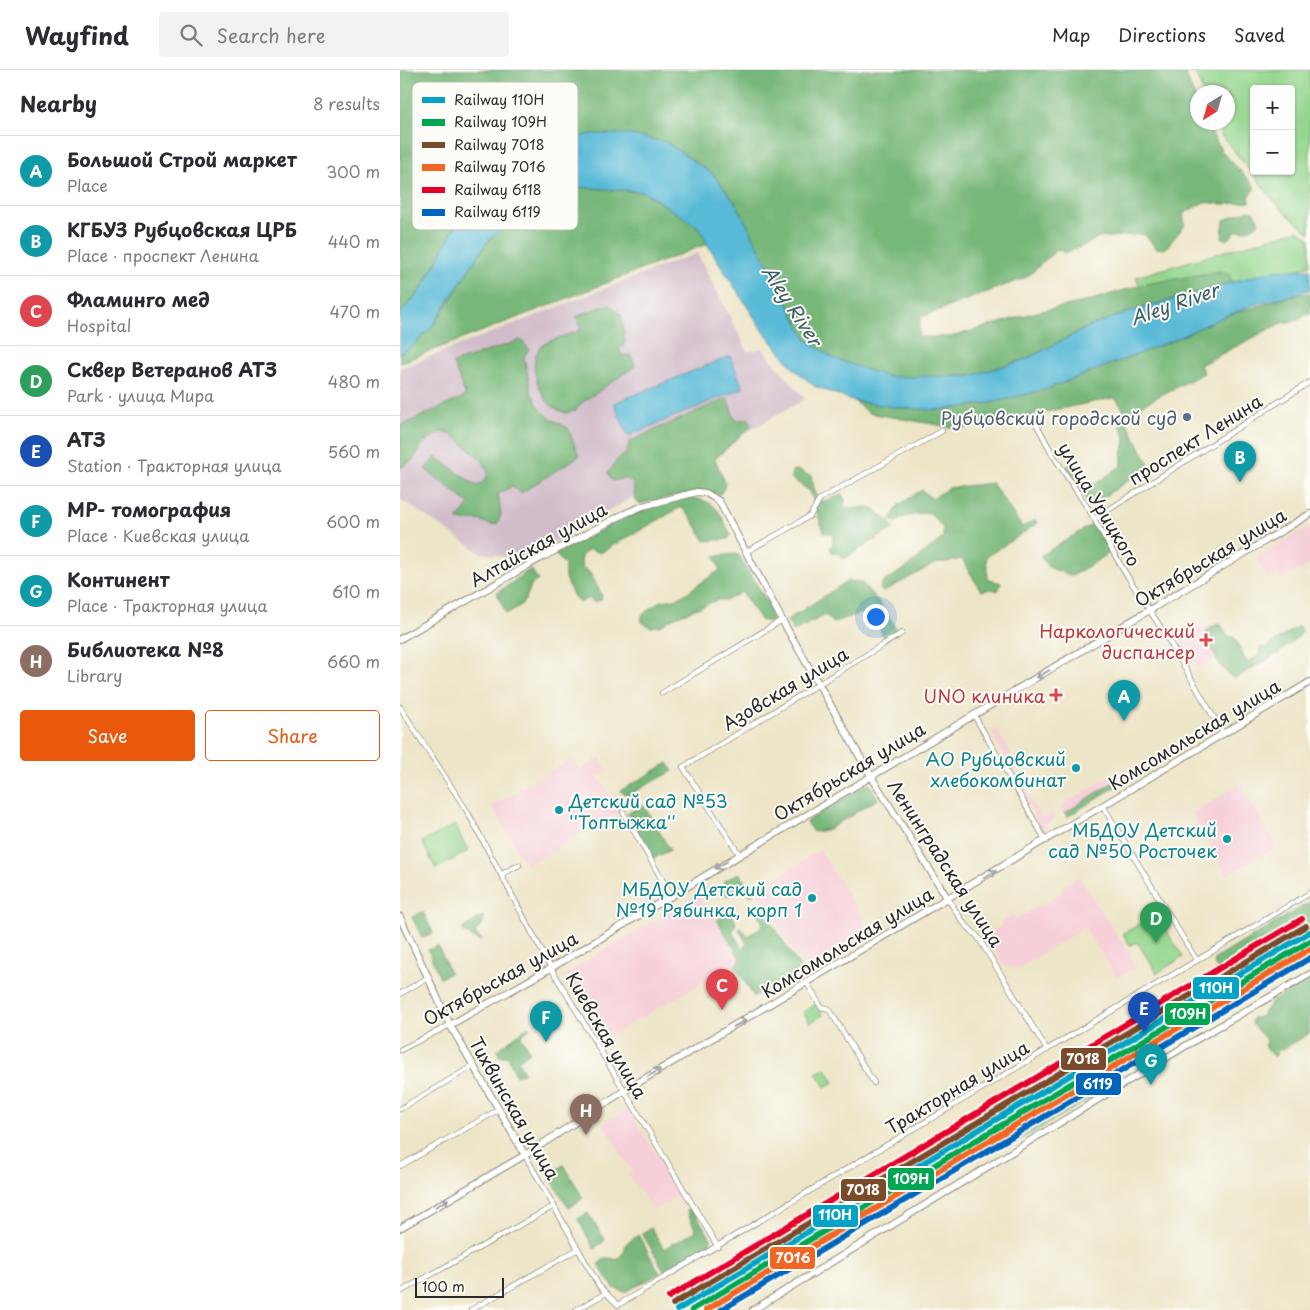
<!DOCTYPE html>
<html lang="en">
<head>
<meta charset="utf-8">
<style>
	body { margin:0; font-family:"Playpen Sans",sans-serif; background:#f2f2f3; color:#2b2b33 }
	.controls { position:absolute; right:15px; top:15px; display:grid; overflow:hidden; border-radius:5px; box-shadow:0 1px 4px #0004 }
	.controls button { width:45px; height:45px; display:grid; place-items:center; padding:0; border:0; border-bottom:1px solid #e1e1e2; background:#fff; color:#2b2b33; font:25px sans-serif }
	.compass { position:absolute; left:790px; top:15px; width:45px; height:45px; border-radius:50%; background:#fff; box-shadow:0 1px 4px #0004; rotate:217deg }
	.scale { position:absolute; left:15px; bottom:12px; width:89px; box-sizing:border-box; padding-left:5px; border:2px solid #2b2b2b; border-top:0; font-size:14px; line-height:18px; white-space:nowrap; color:#2b2b2b; -webkit-text-stroke:4px #fdfcf7; paint-order:stroke }
	.you { position:absolute; left:475px; top:546px; width:18px; height:18px; margin:-12px; border:4px solid #fff; border-radius:50%; background:#1a73e8; box-shadow:0 0 0 8px #1a73e833 }
	.badge { display:grid; place-items:center; width:32px; height:32px; border-radius:50%; background:#ea580c; color:#fff; font-size:16px; font-weight:700 }
	.pin { position:absolute; translate:-50% -41px; filter:drop-shadow(0 1px 2px #0008) }
	.pin::after { content:''; position:absolute; top:26px; width:18px; height:15px; background:inherit; clip-path:polygon(0 0,100% 0,50% 100%) }
	.list { margin:0; padding:0; list-style:none }
	h2 { display:flex; justify-content:space-between; align-items:center; height:65px; margin:0; padding:0 20px; font-size:21px }
	h2 small { font-size:16px; font-weight:400; color:#7c7c81 }
	.list li { display:grid; grid-template-columns:32px 1fr auto; gap:15px; align-items:center; box-sizing:border-box; height:70px; padding:0 20px; border-top:1px solid #e1e1e2 }
	.list b { display:block; font-size:19px; white-space:nowrap }
	.list p { margin:0; font-size:16px; white-space:nowrap; color:#7c7c81 }
	.list em { font-size:16px; font-style:normal; color:#7c7c81 }
	.actions { display:flex; gap:10px; padding:15px 20px }
	.actions a { flex:1; padding:11px 0; border:1px solid #ea580c; border-radius:5px; text-align:center; font-size:18px; color:#ea580c }
	.actions .main { background:#ea580c; color:#fff }
	.icon { flex:none; width:28px; height:28px; fill:none; stroke:currentColor; stroke-width:2; stroke-linecap:round; stroke-linejoin:round }
	.map { position:relative; flex:none; width:910px; height:1240px; overflow:hidden }
	header { display:flex; align-items:center; gap:30px; box-sizing:border-box; height:70px; padding:0 25px; background:#fff; border-bottom:1px solid #e1e1e2 }
	header strong { font-size:24px }
	nav { display:flex; gap:28px; margin-inline-start:auto; font-size:18px }
	.search { width:350px; height:45px; background:#f2f2f3; display:flex; align-items:center; gap:12px; box-sizing:border-box; padding:0 18px; border-radius:5px; color:#7c7c81; font-size:19px }
	main { display:flex }
	aside { flex:1; background:#fff }
	.map>svg:first-child { display:block }
</style>
</head>
<body>
<header>
<strong>Wayfind</strong>
<div class="search"><svg class="icon" aria-label="search" viewBox="0 0 24 24"><circle cx="10" cy="10" r="6"/><path d="M15 15l6 6"/></svg>Search here</div>
<nav><a>Map</a><a>Directions</a><a>Saved</a></nav>
</header>
<main>
<aside>
<h2>Nearby<small>8 results</small></h2>
<ul class="list">
<li><span class="badge" style="background:#0f9aa8">A</span><div><b>Большой Строй маркет</b><p>Place</p></div><em>300 m</em></li>
<li><span class="badge" style="background:#0f9aa8">B</span><div><b>КГБУЗ Рубцовская ЦРБ</b><p>Place · проспект Ленина</p></div><em>440 m</em></li>
<li><span class="badge" style="background:#e0444e">C</span><div><b>Фламинго мед</b><p>Hospital</p></div><em>470 m</em></li>
<li><span class="badge" style="background:#2e9e5b">D</span><div><b>Сквер Ветеранов АТЗ</b><p>Park · улица Мира</p></div><em>480 m</em></li>
<li><span class="badge" style="background:#1a4fb4">E</span><div><b>АТЗ</b><p>Station · Тракторная улица</p></div><em>560 m</em></li>
<li><span class="badge" style="background:#0f9aa8">F</span><div><b>МР- томография</b><p>Place · Киевская улица</p></div><em>600 m</em></li>
<li><span class="badge" style="background:#0f9aa8">G</span><div><b>Континент</b><p>Place · Тракторная улица</p></div><em>610 m</em></li>
<li><span class="badge" style="background:#8d6e63">H</span><div><b>Библиотека №8</b><p>Library</p></div><em>660 m</em></li>
</ul>
<div class="actions"><a class="main">Save</a><a>Share</a></div>
</aside>
<div class="map">
<svg width="910" height="1240" viewBox="0 0 910 1240">
	<rect width="100%" height="100%" fill="#fdfcf7"/>
	<filter id="ink" filterUnits="userSpaceOnUse"><feTurbulence type="fractalNoise" baseFrequency=".02" numOctaves="2"/><feDisplacementMap in="SourceGraphic" scale="10" xChannelSelector="R" yChannelSelector="G"/><feConvolveMatrix kernelMatrix="1 2 1 2 8 2 1 2 1" color-interpolation-filters="sRGB"/></filter>
	<filter id="wash" filterUnits="userSpaceOnUse"><feTurbulence type="fractalNoise" baseFrequency=".0096" numOctaves="4" result="noise"/><feDisplacementMap in="SourceGraphic" scale="20" xChannelSelector="R" yChannelSelector="G"/><feGaussianBlur stdDeviation="1.12" result="paint"/><feColorMatrix in="noise" values="0 0 0 0 0 0 0 0 0 0 0 0 0 0 0 0 0 1.4 0 .05"/><feComposite in="paint" operator="in"/></filter>
	<g filter="url(#wash)">
		<rect width="100%" height="100%" fill="#ede5c7"/>
		<g fill="#f6cfd8">
			<path d="M910 456V494L883 510 878 503 869 509 856 488Z"/>
			<path d="M820 549 835 576 798 599 777 564 791 554 799 556 802 561Z"/>
			<path d="M596 659 611 683 610 693 642 749 652 743 656 748 645 755 646 758 642 760 604 693 605 686 591 662Z"/>
			<path d="M200 688 208 700 198 707 208 723 217 729 223 739 127 796 92 736 172 689 180 700Z"/>
			<path d="M715 703 719 709 663 744 660 737Z"/>
			<path d="M840 714 877 777 827 805 791 744Z"/>
			<path d="M420 780 469 859 405 898 356 820Z"/>
			<path d="M678 806 737 896 717 908 685 857 616 900 609 896 605 897 586 865 602 856 601 853 613 845 616 849 663 822 661 817Z"/>
			<path d="M299 824 340 891 205 969 166 903Z"/>
			<path d="M228 1039 280 1124 253 1140 228 1104 232 1101 203 1054Z"/>
		</g>
		<path fill="#d1bdca" d="M297 183 348 282 362 278 405 329 123 490 81 483 0 429V298Z"/>
		<g fill="#94d68e" stroke="#60805c" fill-rule="evenodd">
			<path d="M794 0H910V163L881 139 821 65 816 53 828 52V22H803ZM854 19H891V101H854Z"/>
			<path d="M898 160 910 168V195L902 198 746 231 736 207Z"/>
			<path d="M55 755 68 781 36 799 22 772Z"/>
			<path d="M756 844 783 887 757 903 737 872 730 875 723 864Z"/>
			<path d="M416 934 423 945 410 953 403 942Z"/>
			<path d="M426 999 434 1012 425 1017 416 1003Z"/>
		</g>
		<g fill="#77b779" stroke="#517152">
			<path d="M0 0H784L797 33 798 52 806 53 821 80 855 117 849 127 850 132 822 134 804 132 783 144 785 155 765 179 756 178 744 164 697 168 688 174 665 183 657 179 627 207 521 247 518 267H551L637 242 685 232 741 215 821 201 828 203 832 212 726 243 693 255 626 289 571 306 488 307 433 288 406 269 337 135 313 104 84 116 65 141 22 218 0 244Z"/>
			<path d="M176 117 244 122 300 158 307 174 0 293V283C43 259 58 210 87 173 109 144 144 132 176 117Z"/>
			<path d="M849 140 854 142 859 152C853 161 844 160 835 161L831 167 826 170 822 167 824 150Z"/>
			<path d="M897 224H910V243L895 251 881 253 800 295 804 303 728 342H725L717 330 713 328 561 359 469 343 454 331 502 338 540 340 591 333 647 319 771 271 823 247Z"/>
			<path d="M209 234 222 246 225 273 219 280 222 286 231 285 235 296 183 332 175 341 166 343C161 341 156 339 152 336 138 324 125 287 144 274 154 268 170 265 181 260L177 246Z"/>
			<path d="M121 270 129 279 124 287 131 322 140 339 151 349 168 358 179 386 121 423 112 416 98 424 101 444 97 454C88 456 85 451 77 450 68 450 66 453 57 449L70 434 25 399 36 387 77 416 85 410 88 403 83 391 53 365 41 362 23 373 14 389 0 398V356L66 326 53 293Z"/>
			<path d="M327 328 335 350 349 349 351 356 315 389 325 413 324 418 320 424 299 421 239 434 235 430 233 413 225 408 212 411 208 403 217 390 226 384 230 371Z"/>
			<path d="M725 349 750 396 690 436 667 397 674 389 685 410 694 415 722 395C720 374 732 374 718 352Z"/>
			<path d="M397 400 411 406 416 424 422 432 441 424 445 429 444 436C452 442 459 436 468 438 477 439 488 451 494 458L444 489 439 483 433 484 430 478 433 473 432 463H424L410 421 392 409V401Z"/>
			<path d="M592 413 622 457 635 450 638 453 586 487 588 509 601 513 598 521 591 519 581 521 562 489 534 494 483 522 480 519 482 513 506 498 543 468V458L529 442 504 447 496 452 490 450 499 435 522 420 532 429 548 418Z"/>
			<path d="M292 428C319 432 319 443 331 465L328 469 305 471 292 449 281 437 200 483 189 479 181 486V496L191 504 202 526 201 530 194 532 188 528 180 533 174 527 165 508V495L155 484C196 464 247 432 292 428Z"/>
			<path d="M696 452 713 481 672 506 648 497 640 486Z"/>
			<path d="M338 484 376 546 371 552 360 550 342 522 327 530H317L273 548 260 556 250 557 242 552V545L259 532 279 528 320 500 315 486Z"/>
			<path d="M131 499 138 510 131 515C125 533 124 534 106 544L97 523Z"/>
			<path d="M448 511 461 512C476 529 488 541 498 563L485 571 477 552 460 543 433 553 426 545 393 561 387 550Z"/>
			<path d="M819 553 829 567H834L847 593 859 586 861 576 864 578 899 556 903 562 880 582 835 608C820 602 812 579 806 565L807 561Z"/>
			<path d="M268 693 273 701 228 725 220 721Z"/>
			<path d="M717 710 720 714 667 747 665 743Z"/>
			<path d="M469 713 478 729 427 760 413 762 406 752Z"/>
			<path d="M244 736 270 780 253 789 227 743Z"/>
			<path d="M339 803 354 824 350 826 343 817 327 826 322 819 326 816 323 812Z"/>
			<path d="M910 832V855L825 905 820 903 814 894 815 889Z"/>
			<path d="M362 839 401 899 354 927 335 895 341 890 317 850 331 842 336 853 332 862 342 878 347 874 339 859 341 858 348 866 364 855 356 842Z"/>
			<path d="M23 842 33 863 22 868 12 847Z"/>
			<path d="M83 846V852L75 863 82 870H77L63 861V858Z"/>
			<path d="M38 876 50 903 40 908 28 880Z"/>
			<path d="M894 885 902 886 904 893 901 899 839 934 832 922Z"/>
			<path d="M910 909V948L908 950 910 963 883 979 878 980 875 987 865 978 867 971 852 954V948C862 949 864 941 869 935 878 926 899 916 910 909Z"/>
			<path d="M826 924 834 938 793 961 791 958 794 953 795 942 805 933Z"/>
			<path d="M778 954 785 964C775 974 762 984 747 985L742 980Z"/>
			<path d="M128 957 130 958 121 966 130 982 118 991 124 1002 116 1006 108 986H99L97 980Z"/>
			<path d="M714 996 719 998 722 1006 705 1019 617 1072 611 1064 612 1057Z"/>
			<path d="M164 1095 183 1128 169 1138 148 1104Z"/>
			<path d="M292 1138 311 1169 310 1174 266 1201 264 1200 242 1163 251 1158 264 1179 296 1161 287 1141Z"/>
			<path d="M188 1143 205 1170 194 1179 178 1149Z"/>
			<path d="M238 1165 260 1203 225 1222 214 1218 198 1195C204 1187 209 1187 217 1190L224 1182 226 1174Z"/>
		</g>
		<g fill="#59bad7" stroke="#427281">
			<path d="M191 64H227L266 72 313 104 337 135 406 269 433 288 488 307 571 306 626 289 693 255 726 243 871 201 910 199V220L854 235 823 247 771 271 647 319 591 333 540 340 502 338 454 331 414 316 394 299 361 258 307 174 300 158 244 122 176 117 119 143 87 172 31 258 10 278 0 283V244C7 235 16 227 22 218 43 185 55 146 83 117 109 89 155 74 191 64Z"/>
			<path d="M330 286 343 318 228 366 214 333Z"/>
		</g>
	</g>
	<g filter="url(#ink)">
		<g fill="none" stroke-linecap="round" stroke-linejoin="round">
			<defs>
				<g id="street">
					<path d="M632 346 653 385 689 440 724 501 765 564 823 663"/>
					<path d="M694 449 910 312"/>
					<path d="M346 482 410 446 420 429 542 361"/>
					<path d="M262 623 382 550"/>
					<path d="M0 637 67 741 151 898 318 1177"/>
					<path d="M574 645 646 771"/>
					<path d="M703 736 797 891"/>
					<path d="M223 742 271 825"/>
					<path d="M339 784 283 697 502 563"/>
					<path d="M102 804 119 795"/>
					<path d="M548 829 563 852 578 867 647 980"/>
					<path d="M407 913 421 937 429 939 474 1013"/>
					<path d="M0 924 27 908"/>
					<path d="M0 980 50 955"/>
					<path d="M0 1039 73 996"/>
					<path d="M125 1085 199 1216 218 1235 910 823"/>
					<path d="M0 1096 98 1040"/>
					<path d="M0 1222 154 1136"/>
					<path d="M71 1240 178 1179"/>
					<path d="M176 1240 206 1223"/>
				</g>
				<g id="secondary">
					<path d="M0 569 139 489 224 444 243 436 297 422 306 423 319 431 382 550 471 706 548 829"/>
					<path d="M0 847 50 955 125 1085"/>
					<path d="M50 955 151 898 910 444"/>
					<path d="M0 1158 125 1085 224 1021 910 612"/>
					<path d="M353 1240 792 972 910 904"/>
				</g>
			</defs>
			<use href="#street" stroke="#8c8879" stroke-width="6"/>
			<use href="#secondary" stroke="#8c8879" stroke-width="8"/>
			<use href="#street" stroke="#fff" stroke-width="4.5"/>
			<use href="#secondary" stroke="#fff" stroke-width="6"/>
			<defs>
				<path id="rail-1" d="M277 1240 910 862"/>
				<path id="rail-2" d="M292 1240 910 871"/>
				<path id="rail-3" d="M273 1234 906 856"/>
				<path id="rail-4" d="M306 1240 910 879"/>
				<path id="rail-5" d="M269 1227 902 849"/>
				<path id="rail-6" d="M321 1240 910 888"/>
			</defs>
			<use href="#rail-1" stroke="#fdfcf7" stroke-width="10"/>
			<use href="#rail-2" stroke="#fdfcf7" stroke-width="10"/>
			<use href="#rail-3" stroke="#fdfcf7" stroke-width="10"/>
			<use href="#rail-4" stroke="#fdfcf7" stroke-width="10"/>
			<use href="#rail-5" stroke="#fdfcf7" stroke-width="10"/>
			<use href="#rail-6" stroke="#fdfcf7" stroke-width="10"/>
			<use href="#rail-1" stroke="#02a3c6" stroke-width="6"/>
			<use href="#rail-2" stroke="#00a651" stroke-width="6"/>
			<use href="#rail-3" stroke="#7a4b2a" stroke-width="6"/>
			<use href="#rail-4" stroke="#f26522" stroke-width="6"/>
			<use href="#rail-5" stroke="#e4002b" stroke-width="6"/>
			<use href="#rail-6" stroke="#0065bd" stroke-width="6"/>
		</g>
		<defs><path id="oneway-shaft" d="M-6 0H5M1.5-3L5.5 0L1.5 3" fill="none" stroke-width="1.6" stroke-linecap="round" stroke-linejoin="round" transform="scale(1.25)"/></defs>
		<g stroke="#a0a0a0">
			<use href="#oneway-shaft" transform="translate(643 604) rotate(149)"/>
			<use href="#oneway-shaft" transform="translate(321 795) rotate(149)"/>
			<use href="#oneway-shaft" transform="translate(590 804) rotate(-31)"/>
			<use href="#oneway-shaft" transform="translate(340 953) rotate(-31)"/>
			<use href="#oneway-shaft" transform="translate(254 1003) rotate(-30)"/>
			<use href="#oneway-shaft" transform="translate(42 1133) rotate(-30)"/>
		</g>
	</g>
	<circle fill="#5c6f8a" stroke="#fdfcf7" stroke-width="2" cx="787" cy="347" r="5"/>
	<g fill="#e0444e" stroke="#fdfcf7" stroke-width="2">
		<path d="M803.5 562.5h5v5h5v5h-5v5h-5v-5h-5v-5h5z"/>
		<path d="M653.5 617.5h5v5h5v5h-5v5h-5v-5h-5v-5h5z"/>
	</g>
	<g fill="#0f9aa8" stroke="#fdfcf7" stroke-width="2">
		<circle cx="676" cy="698" r="5"/>
		<circle cx="159" cy="740" r="5"/>
		<circle cx="827" cy="769" r="5"/>
		<circle cx="412" cy="828" r="5"/>
	</g>
	<g text-anchor="middle" dominant-baseline="central" stroke-width="4" stroke-linejoin="round" paint-order="stroke">
		<g font-size="18" fill="#4e5e75" stroke="#fdfcf7" text-anchor="end">
			<text x="777" y="347">Рубцовский городской суд</text>
		</g>
		<g font-size="18" fill="#2b2b2b" stroke="#fdfcf7">
			<text transform="translate(795 369) rotate(-32)">проспект Ленина</text>
			<text transform="translate(700 434) rotate(59)">улица Урицкого</text>
			<text transform="translate(138 474) rotate(-29)">Алтайская улица</text>
			<text transform="translate(810 487) rotate(-31)">Октябрьская улица</text>
			<text transform="translate(385 618) rotate(-31)">Азовская улица</text>
			<text transform="translate(794 664) rotate(-31)">Комсомольская улица</text>
			<text transform="translate(449 701) rotate(-31)">Октябрьская улица</text>
			<text transform="translate(546 793) rotate(57)">Ленинградская улица</text>
			<text transform="translate(447 872) rotate(-31)">Комсомольская улица</text>
			<text transform="translate(100 908) rotate(-29)">Октябрьская улица</text>
			<text transform="translate(207 965) rotate(60)">Киевская улица</text>
			<text transform="translate(557 1017) rotate(-31)">Тракторная улица</text>
			<text transform="translate(115 1038) rotate(60)">Тихвинская улица</text>
		</g>
		<g font-size="18" fill="#be3a42" stroke="#fdfcf7" text-anchor="end">
			<text x="795" y="560">Наркологический<tspan x="795" dy="21">диспансер</tspan></text>
			<text x="645" y="625">UNO клиника</text>
		</g>
		<g font-size="18" fill="#0d838f" stroke="#fdfcf7" text-anchor="end">
			<text x="666" y="688">АО Рубцовский<tspan x="666" dy="21">хлебокомбинат</tspan></text>
			<text x="169" y="730" text-anchor="start">Детский сад №53<tspan x="169" dy="21">''Топтыжка''</tspan></text>
			<text x="817" y="759">МБДОУ Детский<tspan x="817" dy="21">сад №50 Росточек</tspan></text>
			<text x="402" y="818">МБДОУ Детский сад<tspan x="402" dy="21">№19 Рябинка, корп 1</tspan></text>
		</g>
		<g font-size="19" font-style="italic" fill="#3b5d67" stroke="#fdfcf7">
			<text transform="translate(774 233) rotate(-19)">Aley River</text>
			<text transform="translate(393 235) rotate(57)">Aley River</text>
		</g>
	</g>
	<rect x="12" y="12" width="166" height="148" rx="8" fill="#fdfcf7" stroke="#bebdba" stroke-width="1"/>
	<rect x="22" y="27" width="23" height="6" fill="#02a3c6"/>
	<rect x="22" y="49" width="23" height="7" fill="#00a651"/>
	<rect x="22" y="72" width="23" height="6" fill="#7a4b2a"/>
	<rect x="22" y="94" width="23" height="7" fill="#f26522"/>
	<rect x="22" y="117" width="23" height="6" fill="#e4002b"/>
	<rect x="22" y="139" width="23" height="7" fill="#0065bd"/>
	<g font-size="14" fill="#2b2b2b">
		<text x="54" y="35">Railway 110Н</text>
		<text x="54" y="57">Railway 109Н</text>
		<text x="54" y="80">Railway 7018</text>
		<text x="54" y="102">Railway 7016</text>
		<text x="54" y="125">Railway 6118</text>
		<text x="54" y="147">Railway 6119</text>
	</g>
	<g stroke="#fdfcf7" stroke-width="2">
		<rect x="792" y="906" width="48" height="24" rx="5" fill="#02a3c6"/>
		<rect x="764" y="932" width="47" height="24" rx="5" fill="#00a651"/>
		<rect x="660" y="977" width="47" height="24" rx="5" fill="#7a4b2a"/>
		<rect x="675" y="1002" width="47" height="24" rx="5" fill="#0065bd"/>
		<rect x="487" y="1097" width="48" height="24" rx="5" fill="#00a651"/>
		<rect x="440" y="1108" width="47" height="24" rx="5" fill="#7a4b2a"/>
		<rect x="412" y="1134" width="47" height="24" rx="5" fill="#02a3c6"/>
		<rect x="369" y="1176" width="47" height="24" rx="5" fill="#f26522"/>
	</g>
	<g font-size="14" text-anchor="middle" font-weight="bold" fill="#fff">
		<text x="816" y="923">110Н</text>
		<text x="788" y="949">109Н</text>
		<text x="683" y="994">7018</text>
		<text x="698" y="1019">6119</text>
		<text x="511" y="1114">109Н</text>
		<text x="463" y="1125">7018</text>
		<text x="435" y="1150">110Н</text>
		<text x="393" y="1193">7016</text>
	</g>
</svg>
<div class="controls">
<button>+</button>
<button>−</button>
</div>
<svg class="compass" viewBox="-18 -18 36 36"><path d="M0-13l5 13h-10z" fill="#e53935"/><path d="M0 13l5-13h-10z" fill="#7c7c81"/></svg>
<div class="scale">100 m</div>
<div class="you"></div>
<div class="pin badge" style="left:724px;top:651px;background:#0f9aa8">A</div>
<div class="pin badge" style="left:840px;top:412px;background:#0f9aa8">B</div>
<div class="pin badge" style="left:322px;top:940px;background:#e0444e">C</div>
<div class="pin badge" style="left:756px;top:873px;background:#2e9e5b">D</div>
<div class="pin badge" style="left:744px;top:963px;background:#1a4fb4">E</div>
<div class="pin badge" style="left:146px;top:972px;background:#0f9aa8">F</div>
<div class="pin badge" style="left:751px;top:1015px;background:#0f9aa8">G</div>
<div class="pin badge" style="left:186px;top:1065px;background:#8d6e63">H</div>
</div>
</main>
</body>
</html>
